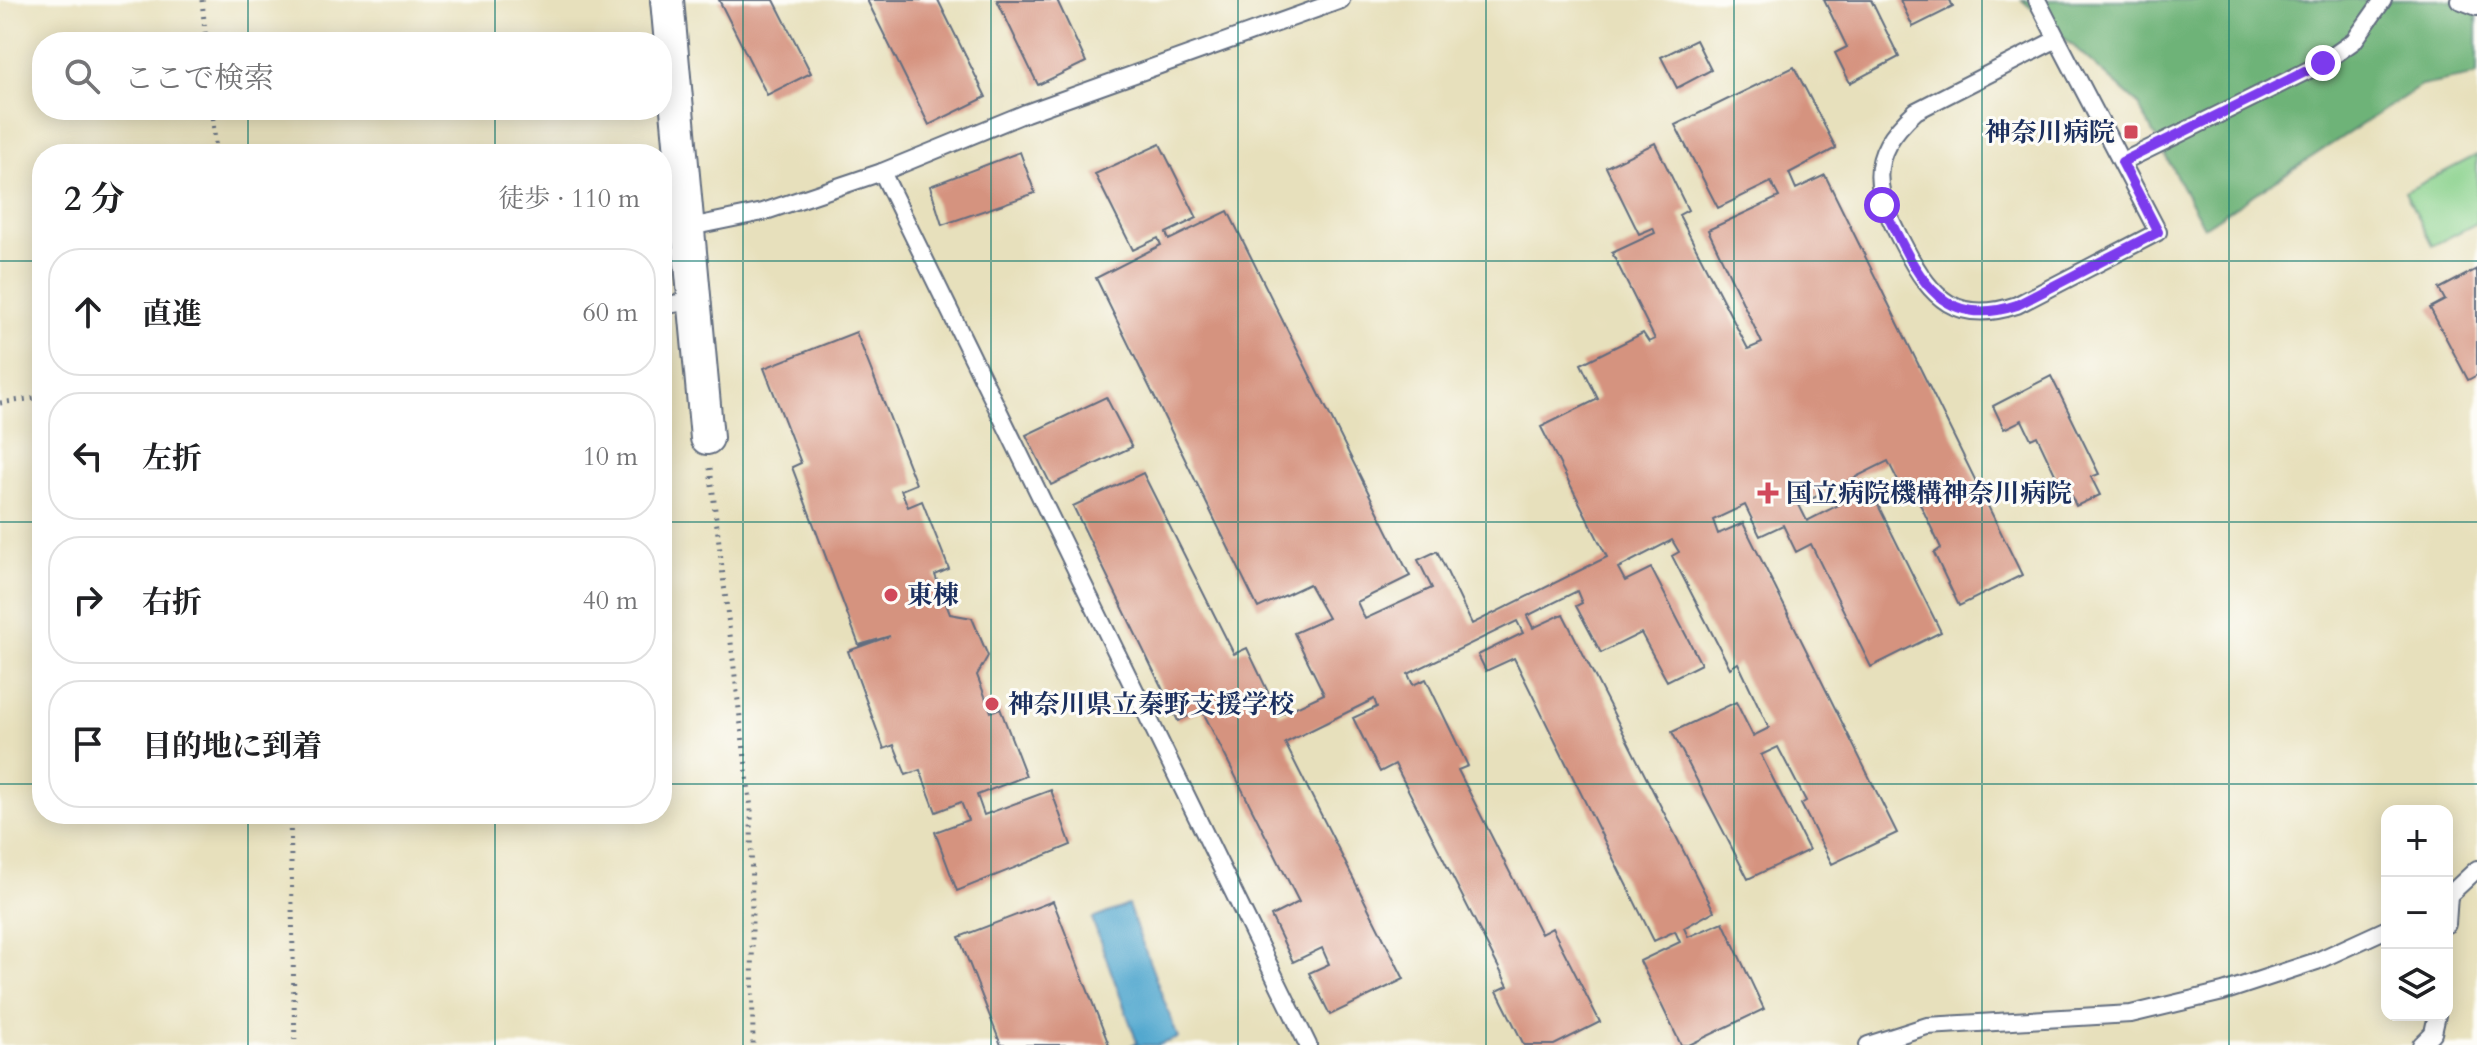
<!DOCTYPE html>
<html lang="ja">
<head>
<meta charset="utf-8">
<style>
	body { margin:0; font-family:Cardo,"Noto Serif JP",serif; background:#f2f2f2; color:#202124 }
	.controls { position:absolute; right:24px; bottom:24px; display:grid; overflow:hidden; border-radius:16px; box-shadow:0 4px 20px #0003 }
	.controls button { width:72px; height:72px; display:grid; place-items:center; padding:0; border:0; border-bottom:2px solid #e0e0e0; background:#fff; color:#202124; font:40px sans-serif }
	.stop { position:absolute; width:24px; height:24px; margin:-18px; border:6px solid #7c3aed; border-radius:50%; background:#fff }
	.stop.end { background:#7c3aed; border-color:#fff; box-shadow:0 2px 8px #0008 }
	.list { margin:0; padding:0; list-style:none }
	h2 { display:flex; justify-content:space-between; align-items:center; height:104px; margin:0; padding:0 32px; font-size:34px }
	h2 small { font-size:26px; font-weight:400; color:#757577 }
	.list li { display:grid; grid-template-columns:52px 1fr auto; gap:24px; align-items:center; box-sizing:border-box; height:128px; margin:0 16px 16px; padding:0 16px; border:2px solid #e0e0e0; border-radius:32px }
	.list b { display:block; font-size:30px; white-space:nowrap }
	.list em { font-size:26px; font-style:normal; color:#757577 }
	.icon { flex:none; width:44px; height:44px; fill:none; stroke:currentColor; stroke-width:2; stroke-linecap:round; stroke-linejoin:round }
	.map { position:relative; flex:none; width:2477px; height:1045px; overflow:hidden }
	.search { position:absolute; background:#fff; box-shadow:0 4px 20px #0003; left:32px; top:32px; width:640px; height:88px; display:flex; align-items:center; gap:20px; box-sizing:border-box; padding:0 28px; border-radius:32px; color:#757577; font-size:30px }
	.panel { position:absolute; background:#fff; box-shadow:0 4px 20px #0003; left:32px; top:144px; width:640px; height:680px; border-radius:32px }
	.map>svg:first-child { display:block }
</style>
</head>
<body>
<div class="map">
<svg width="2477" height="1045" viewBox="0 0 2477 1045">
	<rect width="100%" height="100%" fill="#fdfcf7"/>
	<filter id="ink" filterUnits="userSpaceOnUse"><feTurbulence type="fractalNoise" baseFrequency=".0125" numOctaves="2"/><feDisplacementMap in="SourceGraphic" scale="16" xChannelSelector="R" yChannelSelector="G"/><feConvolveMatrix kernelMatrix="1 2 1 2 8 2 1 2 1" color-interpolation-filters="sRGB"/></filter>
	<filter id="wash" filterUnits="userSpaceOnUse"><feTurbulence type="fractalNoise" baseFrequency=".006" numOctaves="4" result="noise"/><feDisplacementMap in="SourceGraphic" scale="32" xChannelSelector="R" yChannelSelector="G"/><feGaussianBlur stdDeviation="1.8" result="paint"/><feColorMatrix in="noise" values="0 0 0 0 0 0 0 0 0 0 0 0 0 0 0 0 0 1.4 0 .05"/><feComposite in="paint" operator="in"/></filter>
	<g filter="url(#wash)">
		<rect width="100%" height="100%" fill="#e7e0bc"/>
		<path fill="#89d18c" stroke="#528075" stroke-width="2" d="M2477 155V223L2432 246 2405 192Z"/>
		<path fill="#6eb378" stroke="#44716b" stroke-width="2" d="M2022 0H2477V75L2421 86 2204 227 2137 103Z"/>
		<path fill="#53a8cf" stroke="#376c96" stroke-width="2" d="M1128 905 1178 1038 1158 1045H1132L1137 1042 1092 919Z"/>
		<g id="blocks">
			<g fill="#d5937f">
				<path d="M719 0H774L811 73 767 95Z"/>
				<path d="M867 0H938L986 97 929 125Z"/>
				<path d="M997 0H1057L1086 62 1038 85Z"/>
				<path d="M1824 0H1871L1899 57 1850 83 1835 53 1847 47Z"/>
				<path d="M1900 0H1950L1953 7 1913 27Z"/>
				<path d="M1696 40 1711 70 1677 88 1661 57Z"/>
				<path d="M1794 67 1836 148 1789 173 1796 189 1825 175 2022 575 1959 606 1934 553 1941 548 1910 483 1901 487 1888 461 1799 505 1807 521 1870 489 1941 632 1871 667 1811 544 1796 552 1783 525 1760 536 1745 505 1713 520 1718 534 1743 523 1897 833 1832 864 1801 804 1806 801 1778 747 1761 755 1809 850 1748 879 1672 732 1736 702 1753 736 1769 728 1738 663 1730 668 1672 556 1679 552 1672 540 1618 568 1625 581 1651 568 1701 664 1667 681 1641 633 1601 653 1576 606 1582 603 1577 591 1527 616 1533 628 1563 614 1714 911 1684 928 1688 937 1723 922 1764 1009 1689 1045H1681L1640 961 1680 942 1675 931 1654 941 1514 658 1486 671 1478 655 1523 633 1517 621 1408 674 1413 685 1426 679 1468 766 1458 770 1541 934 1552 928 1600 1022 1554 1045H1524L1497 991 1508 986 1395 764 1380 772 1353 718 1377 707 1374 699 1285 743 1404 979 1330 1015 1309 973 1329 964 1322 948 1293 962 1271 916 1299 902 1202 710 1178 721 1073 506 1143 473 1234 654 1247 648 1279 715 1324 694 1294 633 1328 618 1309 584 1258 608 1096 278 1161 245 1158 238 1133 250 1095 174 1160 144 1197 218 1166 233 1169 240 1228 211 1410 576 1357 602 1365 619 1432 588 1418 560 1437 551 1472 624 1607 557 1541 427 1598 399 1581 364 1643 333 1649 342 1655 339 1612 253 1655 233 1653 228 1639 234 1606 167 1655 143 1688 210 1679 215 1748 349 1762 343 1708 230 1779 197 1771 182 1718 208 1675 125Z"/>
				<path d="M1020 152 1035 193 942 225 930 186Z"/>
				<path d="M2477 269V375L2468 380 2430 308 2445 300 2439 289Z"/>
				<path d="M856 332 916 484 901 490 908 507 922 501 949 569 935 575 950 614 972 618 988 656 977 675 991 712 1000 708 1026 776 977 795 984 815 1051 790 1071 845 957 891 935 832 968 820 961 802 936 812 920 770 906 775 894 745 884 749 848 651 890 636 859 645 792 467 801 463 764 368Z"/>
				<path d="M2051 376 2099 474 2091 477 2100 495 2076 506 2068 489 2063 491 2037 436 2031 439 2022 420 2004 429 1993 406Z"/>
				<path d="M1106 397 1132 447 1051 485 1026 435Z"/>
				<path d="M1053 901 1109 1045H1001L959 937Z"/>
			</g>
		</g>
	</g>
	<g filter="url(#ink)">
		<use href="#blocks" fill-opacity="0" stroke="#626d7f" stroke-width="2"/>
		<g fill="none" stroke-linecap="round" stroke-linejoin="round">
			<defs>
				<g id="service">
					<path d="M2037 0 2057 39"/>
					<path d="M2459 0 2477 7"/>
					<path d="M2057 39 2158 232 2017 305C1957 325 1931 299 1905 248 1875 192 1863 158 1916 111Z"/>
					<path d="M2122 162 2323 63 2354 41 2383 0"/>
					<path d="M882 172 1308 1045"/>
					<path d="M690 227 763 212 882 172 1026 113 1341 0"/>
					<path d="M662 306 696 300"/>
					<path d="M2447 897 2477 869"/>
					<path d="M2447 924 2449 895"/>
					<path d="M1868 1045 1927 1026 2131 1014 2223 992 2317 961 2387 929"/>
					<path d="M2421 1045 2433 1033 2437 1015"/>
				</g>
				<path id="minor" d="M667 0 707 438"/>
			</defs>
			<use href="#service" stroke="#626d7f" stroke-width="20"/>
			<use href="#minor" stroke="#626d7f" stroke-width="36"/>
			<g stroke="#626d7f" stroke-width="5" stroke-dasharray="2 6" stroke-linecap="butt">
				<path d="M202 0 206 42"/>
				<path d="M212 110 216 154"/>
				<path d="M0 403 42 397"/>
				<path d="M710 468 751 809 753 1045"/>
				<path d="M290 814 295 1045"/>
			</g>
			<use href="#service" stroke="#fff" stroke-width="16"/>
			<use href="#minor" stroke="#fff" stroke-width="32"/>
		</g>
	</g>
	<g fill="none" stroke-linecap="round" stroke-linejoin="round" filter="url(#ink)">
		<path stroke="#7c3aed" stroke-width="10" d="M1882 205C1914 265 1934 333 2017 305L2158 232 2122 162 2323 63"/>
	</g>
	<path fill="none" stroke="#0f766e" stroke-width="2" stroke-opacity="0.55" d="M248 0V42M495 0V42M743 0V1045M991 0V1045M1238 0V1045M1486 0V1045M1734 0V1045M1982 0V1045M2229 0V1045M248 110V154M495 110V154M0 261H42M662 261H2477M0 522H42M662 522H2477M0 784H42M662 784H2477M248 814V1045M495 814V1045"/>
	<g fill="#d1495b" stroke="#fdfcf7" stroke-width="3">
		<rect x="2123" y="124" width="16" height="16" rx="4"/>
		<path d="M1764 481h8v8h8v8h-8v8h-8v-8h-8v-8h8z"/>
		<circle cx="891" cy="595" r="8"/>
		<circle cx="992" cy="704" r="8"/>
	</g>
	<g text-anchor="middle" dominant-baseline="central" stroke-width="6" stroke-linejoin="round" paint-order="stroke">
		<g font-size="26" font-weight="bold" fill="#1b2f5e" stroke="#fdfcf7" text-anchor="start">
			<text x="2115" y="132" text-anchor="end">神奈川病院</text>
			<text x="1786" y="493">国立病院機構神奈川病院</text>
			<text x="907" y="595">東棟</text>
			<text x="1008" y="704">神奈川県立秦野支援学校</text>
		</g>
	</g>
</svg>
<div class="controls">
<button>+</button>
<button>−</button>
<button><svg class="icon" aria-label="layers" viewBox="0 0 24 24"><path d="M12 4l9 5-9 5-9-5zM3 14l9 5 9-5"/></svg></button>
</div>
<div class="stop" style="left:1882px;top:205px"></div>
<div class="stop end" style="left:2323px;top:63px"></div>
<div class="search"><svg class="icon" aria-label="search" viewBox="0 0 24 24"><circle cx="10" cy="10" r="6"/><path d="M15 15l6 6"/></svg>ここで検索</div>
<section class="panel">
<h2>2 分<small>徒歩 · 110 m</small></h2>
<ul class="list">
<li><svg class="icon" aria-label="ahead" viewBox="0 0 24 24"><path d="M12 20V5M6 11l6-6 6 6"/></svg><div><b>直進</b></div><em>60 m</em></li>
<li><svg class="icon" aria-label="left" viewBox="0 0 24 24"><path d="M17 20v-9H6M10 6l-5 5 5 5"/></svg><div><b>左折</b></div><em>10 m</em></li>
<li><svg class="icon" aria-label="right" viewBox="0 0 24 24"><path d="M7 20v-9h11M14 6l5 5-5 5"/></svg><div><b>右折</b></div><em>40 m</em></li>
<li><svg class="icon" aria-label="arrive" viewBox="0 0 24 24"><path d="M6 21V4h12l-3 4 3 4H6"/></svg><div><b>目的地に到着</b></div></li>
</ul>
</section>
</div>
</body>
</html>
